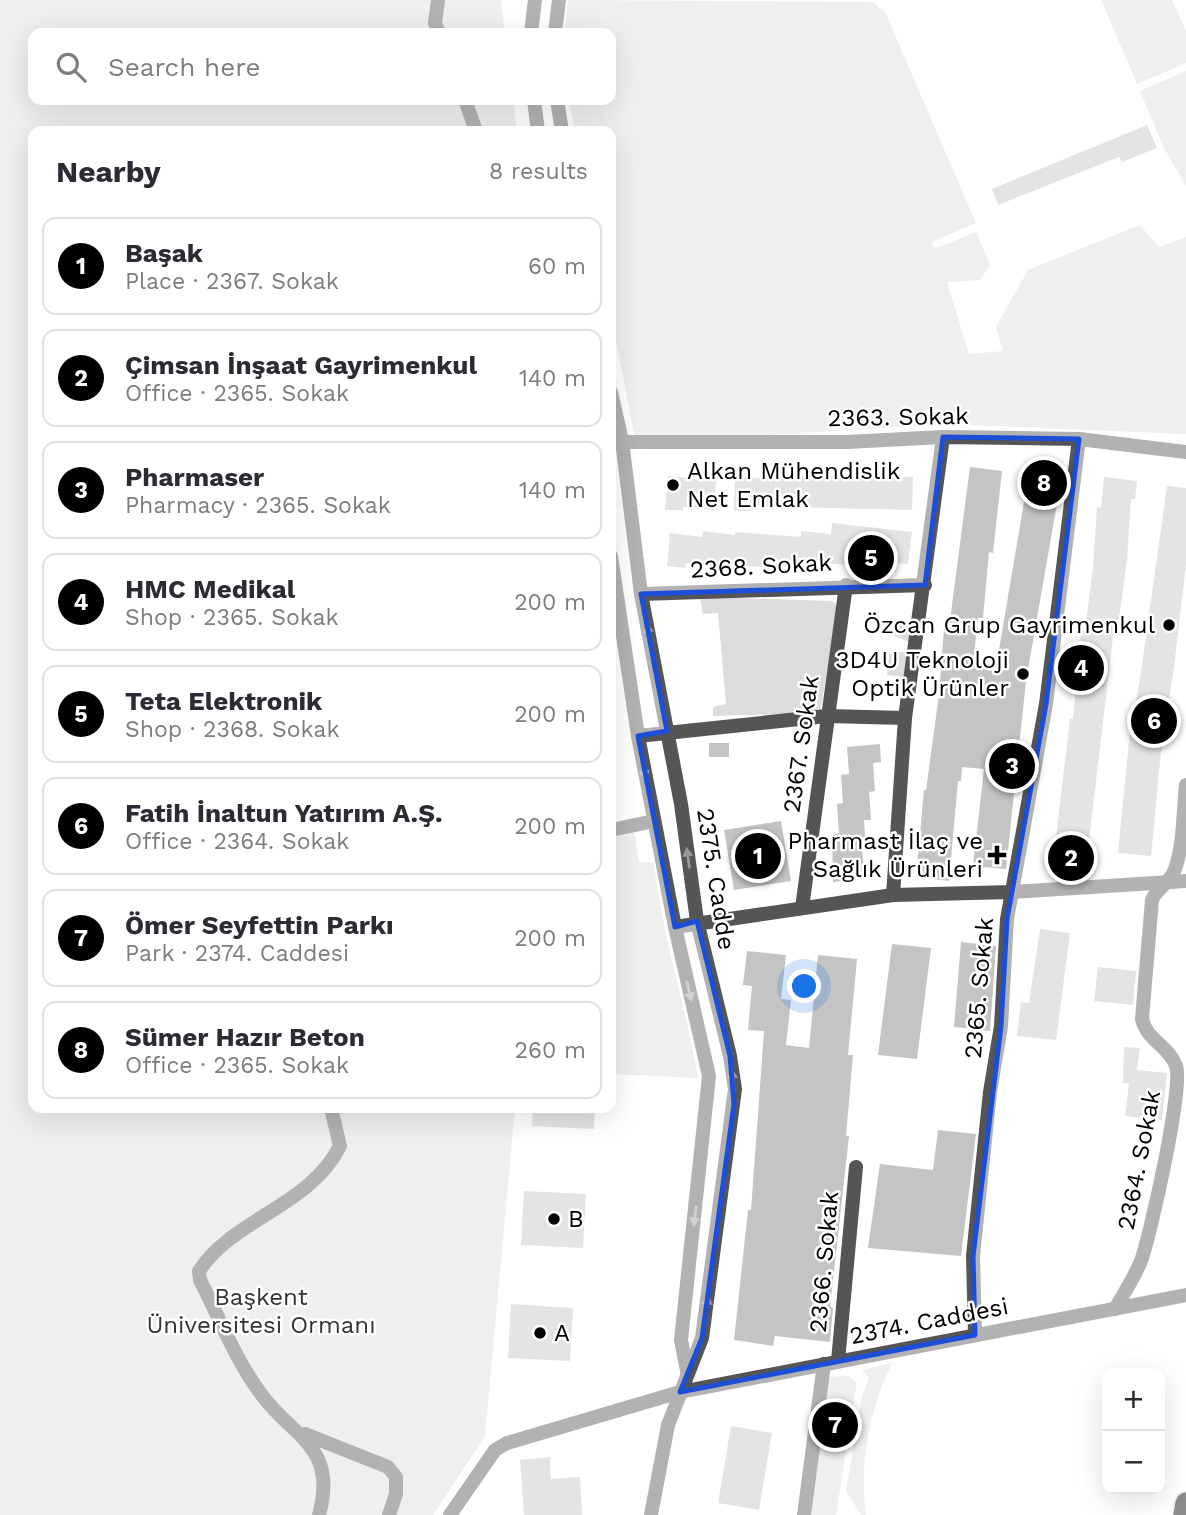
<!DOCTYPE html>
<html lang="en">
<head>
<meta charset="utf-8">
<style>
	body { margin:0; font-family:"Work Sans",sans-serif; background:#f7f7f7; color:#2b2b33 }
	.controls { position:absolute; right:21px; bottom:21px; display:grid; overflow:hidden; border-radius:14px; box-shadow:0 7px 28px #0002 }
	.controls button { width:63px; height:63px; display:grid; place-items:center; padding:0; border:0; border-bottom:2px solid #e1e1e2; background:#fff; color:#2b2b33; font:35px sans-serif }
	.you { position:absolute; left:805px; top:987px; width:24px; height:24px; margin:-18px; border:5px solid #fff; border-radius:50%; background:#1a73e8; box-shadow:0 0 0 10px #1a73e833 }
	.badge { display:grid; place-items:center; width:46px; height:46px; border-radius:50%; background:#000; color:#fff; font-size:23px; font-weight:700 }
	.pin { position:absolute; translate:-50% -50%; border:4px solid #fff; box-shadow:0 2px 7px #0006 }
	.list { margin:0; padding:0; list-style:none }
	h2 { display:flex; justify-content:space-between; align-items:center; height:91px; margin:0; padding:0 28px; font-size:30px }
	h2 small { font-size:23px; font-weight:400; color:#7c7c81 }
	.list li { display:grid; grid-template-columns:46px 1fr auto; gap:21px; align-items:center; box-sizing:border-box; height:98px; margin:0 14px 14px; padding:0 14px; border:2px solid #e1e1e2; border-radius:14px }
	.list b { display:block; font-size:26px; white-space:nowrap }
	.list p { margin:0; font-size:23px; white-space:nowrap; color:#7c7c81 }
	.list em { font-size:23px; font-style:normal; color:#7c7c81 }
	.icon { flex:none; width:38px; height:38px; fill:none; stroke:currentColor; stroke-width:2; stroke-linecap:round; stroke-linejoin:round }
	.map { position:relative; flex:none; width:1186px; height:1515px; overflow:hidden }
	.search { position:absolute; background:#fff; box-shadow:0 7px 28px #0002; left:28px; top:28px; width:588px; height:77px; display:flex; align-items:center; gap:18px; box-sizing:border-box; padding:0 24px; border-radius:14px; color:#7c7c81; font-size:26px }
	.panel { position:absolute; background:#fff; box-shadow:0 7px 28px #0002; left:28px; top:126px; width:588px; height:987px; border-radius:14px }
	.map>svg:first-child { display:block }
</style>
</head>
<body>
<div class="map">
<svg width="1186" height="1515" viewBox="0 0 1186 1515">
	<rect width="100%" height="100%" fill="#fff"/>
	<g fill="#dcdcdc">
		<path d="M0 0H501L505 33H33V100H513L517 131H33V1108H515L485 1436 433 1515H0Z"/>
		<path d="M568 0 872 2 885 12 976 223 932 242 934 249 976 232 990 265 980 280 947 282 969 354 1003 351 996 327 1028 270 1140 225 1159 247 1186 237V434L943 424 643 443 634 434 611 314V131H575L569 100H611V33H564Z"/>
		<path d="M1101 0H1172L1186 30V63L1137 84Z"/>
		<path d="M1186 71V186L1164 148 1140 91Z"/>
		<path d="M700 597 833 601 838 608 820 713 713 716V707L726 704 718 613 703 614Z"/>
		<path d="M895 623 913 624 909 642 893 635Z"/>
		<path d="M902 652 907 653 904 677 887 675 889 654Z"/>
		<path d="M634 832 639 862 654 863C662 936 686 1006 698 1078L611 1074V837Z"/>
		<path d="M892 1363C869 1410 859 1463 866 1515H861L846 1491 862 1397 869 1378 862 1370Z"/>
		<path d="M849 1376 857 1383 836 1515H808L828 1377Z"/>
	</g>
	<g fill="#c4c4c4">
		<path d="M1147 125 1157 148 1122 162 1119 157 998 205 992 189Z"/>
		<path d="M970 467 1002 471 993 553 989 552 983 618H978L973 665 996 668 1029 472 1062 475 1026 681 1006 869 973 866 984 769 962 767 961 781H958L949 881 916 877 924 790H926L939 695 944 627 949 628Z"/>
		<path d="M763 474 913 477 912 510 753 506V511H734L735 478H763Z"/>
		<path d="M698 475 717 477 713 510 683 507V510H665L668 476 698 479Z"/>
		<path d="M1104 477 1137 481 1135 499H1131L1127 560 1119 620H1115L1086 866 1053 862 1070 719H1073L1081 630H1085L1093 568 1097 507 1101 508Z"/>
		<path d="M1167 486 1186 488V565L1174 667 1169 700H1166L1151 856 1118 853 1132 710 1134 711 1140 679Z"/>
		<path d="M832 523 912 532 908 564 847 561V565L817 562 816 566 782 562V568L686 563 685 568 667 566 670 533 702 537 703 531 735 535V532L801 537V531L831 534Z"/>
		<rect x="709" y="743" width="20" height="14"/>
		<path d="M880 744 881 762 873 763 875 791 869 792 871 820H864L866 850H862L865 878 833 882 832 834 839 833 837 804 843 803 841 775 849 774 847 747Z"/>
		<path d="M781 821 791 881 734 890 724 830Z"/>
		<path d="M1040 929 1070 933 1056 1040 1017 1036 1021 1002 1029 1003Z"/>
		<path d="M961 942 996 946 990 1031 954 1027Z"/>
		<path d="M892 944 931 948 917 1059 878 1055Z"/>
		<path d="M747 951 786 955 781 999 791 1000 786 1045 809 1048 818 955 857 959 848 1055H853L846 1136H849L830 1307 833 1308 830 1342 775 1336 773 1346 734 1340 748 1210H751L764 1031 748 1030 752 986 743 985Z"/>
		<path d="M1098 967 1136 971 1133 1005 1094 1001Z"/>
		<path d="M1124 1047 1140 1048 1137 1070 1167 1073 1162 1120 1125 1116 1129 1083H1123Z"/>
		<path d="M533 1108H595L594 1129 532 1126Z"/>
		<path d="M938 1130 976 1134 961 1256 868 1248 880 1164 933 1170Z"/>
		<path d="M524 1191 586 1194 583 1248 521 1245Z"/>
		<path d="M511 1304 573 1308 570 1361 508 1358Z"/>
		<path d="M731 1426 772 1433 759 1510 718 1503Z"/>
		<path d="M550 1457 551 1479 580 1477 582 1515H524L520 1460Z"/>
	</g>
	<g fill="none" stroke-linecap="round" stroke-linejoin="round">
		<defs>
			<path id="highway" d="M1184 1515 1186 1503"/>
		</defs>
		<use href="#highway" stroke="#dbdbdb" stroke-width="24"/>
		<g stroke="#555" stroke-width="14">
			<path d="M438 0 435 23 439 33"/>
			<path d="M531 33 535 0"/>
			<path d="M555 33 559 0"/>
			<path d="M465 100 476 131"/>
			<path d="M534 100 538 131"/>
			<path d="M557 100 562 131"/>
			<path d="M611 392 622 441 641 594 681 804 697 921 730 1056 735 1089 702 1338 668 1425 651 1515"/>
			<path d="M611 442H847L943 437 1079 439 1186 452"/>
			<path d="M611 556 638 736 675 927 709 1076 681 1340 687 1371"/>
			<path d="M641 594 925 585"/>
			<path d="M638 736 827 716 905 718"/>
			<path d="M611 830 654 821"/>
			<path d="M893 895 905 718 943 437"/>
			<path d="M802 908 846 585"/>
			<path d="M675 927 893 895 1012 892 1186 881"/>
			<path d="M1115 1309C1124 1293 1134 1278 1141 1261 1150 1236 1184 1086 1176 1066 1169 1046 1147 1041 1142 1019L1152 900C1157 887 1171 883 1175 869 1184 844 1183 812 1186 785"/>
			<path d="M975 1335 973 1256 990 1092 1001 1026 1007 919 1046 704 1079 439"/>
			<path d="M838 1361 856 1167"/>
			<path d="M305 1434 388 1467 396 1477V1494L389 1515"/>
			<path d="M319 1515C338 1446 293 1438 261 1394 235 1359 219 1317 200 1280L199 1271C234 1218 310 1206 340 1146L331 1108"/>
			<path d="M450 1515 495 1450 507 1443 680 1392 1186 1295"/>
			<path d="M804 1515 824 1364"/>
		</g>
		<use href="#highway" stroke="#000" stroke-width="21"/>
	</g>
	<defs><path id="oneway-solid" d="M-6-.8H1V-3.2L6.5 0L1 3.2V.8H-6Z" transform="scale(1.75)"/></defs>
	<g fill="#999">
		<use href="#oneway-solid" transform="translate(649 634) rotate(-101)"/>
		<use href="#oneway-solid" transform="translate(644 769) rotate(79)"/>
		<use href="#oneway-solid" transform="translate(688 858) rotate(-98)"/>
		<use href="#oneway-solid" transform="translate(689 991) rotate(77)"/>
		<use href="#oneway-solid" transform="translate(733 1080) rotate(-96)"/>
		<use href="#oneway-solid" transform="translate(695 1216) rotate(96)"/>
		<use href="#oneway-solid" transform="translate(707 1306) rotate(-82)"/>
	</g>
	<path d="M0 0H1186V1515H0ZM943 437 1079 439 1046 704 1007 919 1001 1026 973 1256 975 1335 680 1392 702 1338 734 1104 730 1056 697 921 675 927 638 736 667 731 641 594 925 585Z" fill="#fff" fill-opacity=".55" fill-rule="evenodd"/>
	<path fill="none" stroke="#1d4ed8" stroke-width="5" stroke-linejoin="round" d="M943 437 1079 439 1046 704 1007 919 1001 1026 973 1256 975 1335 680 1392 702 1338 734 1104 730 1056 697 921 675 927 638 736 667 731 641 594 925 585Z"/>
	<g fill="#000" stroke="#fff" stroke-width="2.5">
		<circle cx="673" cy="485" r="7"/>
		<circle cx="1169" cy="625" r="7"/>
		<circle cx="1023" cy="674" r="7"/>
		<path d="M993.5 844.5h7v7h7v7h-7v7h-7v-7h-7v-7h7z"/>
		<circle cx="554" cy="1219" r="7"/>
		<circle cx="540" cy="1333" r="7"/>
	</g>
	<g text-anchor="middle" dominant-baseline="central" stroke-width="5" stroke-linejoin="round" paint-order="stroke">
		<g font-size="24" fill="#000" stroke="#fff">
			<text transform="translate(898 417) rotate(-1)">2363. Sokak</text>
			<text transform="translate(761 566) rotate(-3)">2368. Sokak</text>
			<text transform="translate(801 744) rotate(-82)">2367. Sokak</text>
			<text transform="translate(716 879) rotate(81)">2375. Cadde</text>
			<text transform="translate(979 988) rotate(-85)">2365. Sokak</text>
			<text transform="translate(1139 1160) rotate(-79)">2364. Sokak</text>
			<text transform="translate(824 1262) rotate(-85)">2366. Sokak</text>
			<text transform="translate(929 1321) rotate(-11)">2374. Caddesi</text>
		</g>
		<g font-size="24" fill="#000" stroke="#fff" text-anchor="start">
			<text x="687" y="471">Alkan Mühendislik<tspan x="687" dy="28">Net Emlak</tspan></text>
			<text x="1155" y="625" text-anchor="end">Özcan Grup Gayrimenkul</text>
			<text x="1009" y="660" text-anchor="end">3D4U Teknoloji<tspan x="1009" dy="28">Optik Ürünler</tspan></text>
			<text x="983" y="841" text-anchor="end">Pharmast İlaç ve<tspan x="983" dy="28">Sağlık Ürünleri</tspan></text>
			<text x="568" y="1219">B</text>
			<text x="554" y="1333">A</text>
		</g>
		<g font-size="24" fill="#333" stroke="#fff">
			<text x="261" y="1297">Başkent<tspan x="261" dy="28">Üniversitesi Ormanı</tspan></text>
		</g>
	</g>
</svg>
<div class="controls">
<button>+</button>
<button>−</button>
</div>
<div class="you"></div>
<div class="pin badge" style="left:758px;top:856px">1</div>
<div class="pin badge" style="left:1071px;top:858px">2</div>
<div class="pin badge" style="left:1012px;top:766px">3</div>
<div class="pin badge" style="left:1081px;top:668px">4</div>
<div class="pin badge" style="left:871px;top:558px">5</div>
<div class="pin badge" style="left:1154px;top:721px">6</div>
<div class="pin badge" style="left:835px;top:1425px">7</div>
<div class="pin badge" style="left:1044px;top:483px">8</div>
<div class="search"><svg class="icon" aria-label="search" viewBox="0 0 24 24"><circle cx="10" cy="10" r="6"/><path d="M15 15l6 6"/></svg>Search here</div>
<section class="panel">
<h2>Nearby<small>8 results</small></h2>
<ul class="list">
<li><span class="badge">1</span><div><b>Başak</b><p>Place · 2367. Sokak</p></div><em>60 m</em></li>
<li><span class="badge">2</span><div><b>Çimsan İnşaat Gayrimenkul</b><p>Office · 2365. Sokak</p></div><em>140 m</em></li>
<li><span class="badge">3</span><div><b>Pharmaser</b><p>Pharmacy · 2365. Sokak</p></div><em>140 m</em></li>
<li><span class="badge">4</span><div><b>HMC Medikal</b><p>Shop · 2365. Sokak</p></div><em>200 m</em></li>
<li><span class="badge">5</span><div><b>Teta Elektronik</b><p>Shop · 2368. Sokak</p></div><em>200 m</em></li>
<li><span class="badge">6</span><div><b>Fatih İnaltun Yatırım A.Ş.</b><p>Office · 2364. Sokak</p></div><em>200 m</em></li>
<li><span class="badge">7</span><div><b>Ömer Seyfettin Parkı</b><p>Park · 2374. Caddesi</p></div><em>200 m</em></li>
<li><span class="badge">8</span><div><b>Sümer Hazır Beton</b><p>Office · 2365. Sokak</p></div><em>260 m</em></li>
</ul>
</section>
</div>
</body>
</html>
